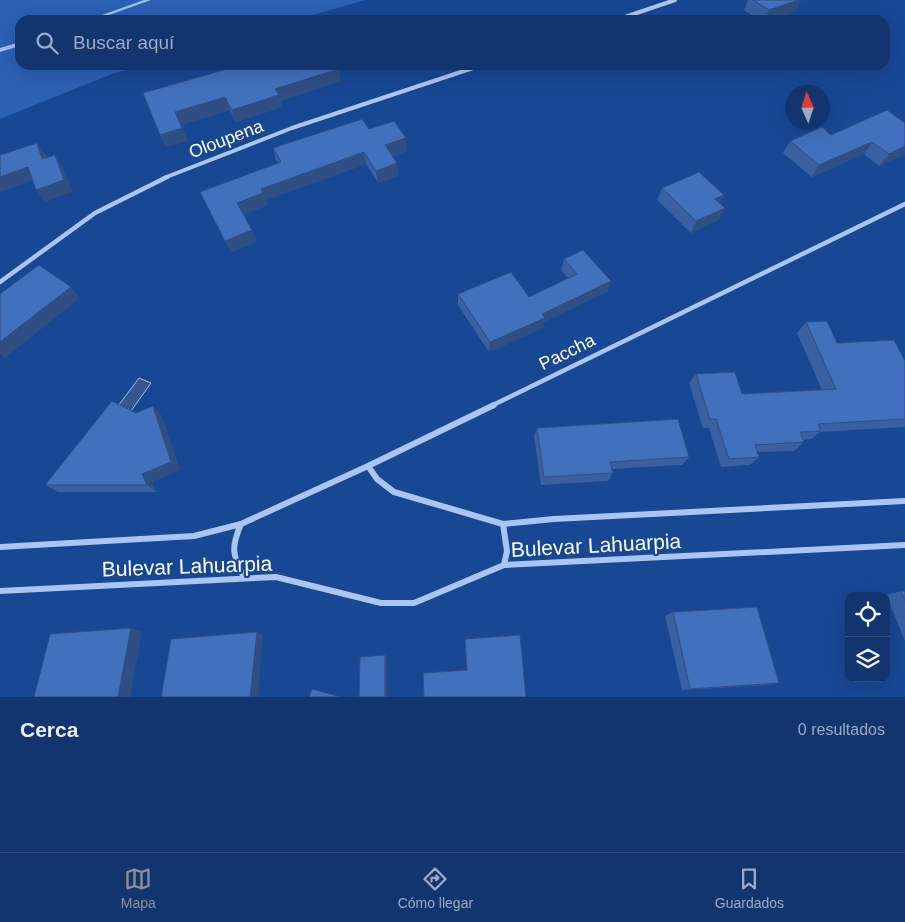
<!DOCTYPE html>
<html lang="es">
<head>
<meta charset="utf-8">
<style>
	body { margin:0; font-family:Arial,sans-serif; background:#1b3d74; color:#f1f3f6 }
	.controls { position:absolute; right:15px; bottom:15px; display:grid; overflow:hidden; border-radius:10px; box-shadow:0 5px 20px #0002 }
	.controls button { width:45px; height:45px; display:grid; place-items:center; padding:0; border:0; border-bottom:1px solid #315082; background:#12356f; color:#f1f3f6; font:25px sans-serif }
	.compass { position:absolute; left:785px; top:85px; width:45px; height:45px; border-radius:50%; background:#12356f; box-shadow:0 5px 20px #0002; rotate:357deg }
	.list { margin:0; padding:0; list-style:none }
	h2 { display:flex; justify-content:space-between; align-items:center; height:65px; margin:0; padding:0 20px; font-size:21px }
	h2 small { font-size:16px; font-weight:400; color:#9cabc3 }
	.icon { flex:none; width:28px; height:28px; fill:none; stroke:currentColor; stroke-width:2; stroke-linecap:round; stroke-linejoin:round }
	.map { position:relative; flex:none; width:905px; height:697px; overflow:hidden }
	.search { position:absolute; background:#12356f; box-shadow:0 5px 20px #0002; left:15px; right:15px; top:15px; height:55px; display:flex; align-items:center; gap:12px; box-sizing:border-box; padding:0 18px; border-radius:15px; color:#9cabc3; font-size:19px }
	.sheet { height:155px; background:#12356f }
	nav { display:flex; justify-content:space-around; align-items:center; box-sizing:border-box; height:70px; border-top:1px solid #315082; background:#12356f; font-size:14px; color:#9cabc3 }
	nav a { display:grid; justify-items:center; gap:2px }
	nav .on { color:#8c9099 }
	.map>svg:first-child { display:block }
</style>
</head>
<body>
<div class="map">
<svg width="905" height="697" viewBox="0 0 905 697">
	<rect width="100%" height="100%" fill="#184794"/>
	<path fill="#2c60b3" d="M0 0H365L295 20H20V65H141L112 74 0 119Z"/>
	<path fill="#35568f" stroke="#9cbff2" d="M139 378 151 383 131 411 118 406Z"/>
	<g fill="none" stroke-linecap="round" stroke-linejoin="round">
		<g fill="#9cbff2" fill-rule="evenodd">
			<path d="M144 0H151L95 20H88Z"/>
			<path d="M20 42V46L0 52V48Z"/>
		</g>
		<g stroke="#aac5f0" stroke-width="4">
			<path d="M616 20 675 0"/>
			<path d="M164 178 292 128 482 65"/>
		</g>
		<g stroke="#aac5f0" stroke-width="4.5">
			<path d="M0 282 95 213 167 177"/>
			<path d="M491 406 905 204"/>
		</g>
		<g stroke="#aac5f0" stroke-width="6">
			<path d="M368 466 377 479 394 492 503 524 554 519 905 501"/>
			<path d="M241 524C231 547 232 555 244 577"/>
			<path d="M503 524 507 551 504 565"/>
			<path d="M0 547 194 536 241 524 368 466 494 405"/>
			<path d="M0 591 276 577 381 603H414L504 565 905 545"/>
		</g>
	</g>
	<g fill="#3860a2">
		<path d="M748 0H801L795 12 772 20H759L744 10Z"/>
		<path d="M341 81 280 101 282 107 236 122 230 110 181 125 188 141 166 147 160 135 143 93Z"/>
		<path d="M887 110 905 154 879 166 864 154 812 177 783 153 790 141 831 135Z"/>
		<path d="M369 129 407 151 392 156 397 163 398 176 378 183 366 164 266 200 268 205 244 214 257 241 231 252 200 192 278 163 276 160 273 148Z"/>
		<path d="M662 188 724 195 720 203 719 220 691 233 657 200Z"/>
		<path d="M564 259 611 281 607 292 544 322 543 328 489 352 458 305V294L529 297 568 278 561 270Z"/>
		<path d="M806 322 837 343 905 361V427L820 432 811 439 803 440 804 442 794 451 758 452 759 457 750 465 721 467 709 428H703L689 383 696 374 742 394 822 390 797 333Z"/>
		<path d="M153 406 161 415 180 470 152 482 156 492H58L45 485 136 413Z"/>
		<path d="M537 428 689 457 682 465 612 469 613 473 608 481 541 485 534 436Z"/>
		<path d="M901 591H905V641L886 595Z"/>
		<path d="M673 612 779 683 768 685 682 690 665 616Z"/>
	</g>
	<g fill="#2e4e84">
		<path d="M799 0H801L795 12 772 20H764L769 10Z"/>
		<path d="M339 69 341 81 280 101 282 107 236 122 232 110 275 89Z"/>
		<path d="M225 97 230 110 181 125 188 141 166 147 160 135 175 112Z"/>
		<path d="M406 138 407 151 386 158 385 145Z"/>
		<path d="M872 142 864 154 812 177 819 165Z"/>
		<path d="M37 143 46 155 51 171 42 159Z"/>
		<path d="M905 146V154L879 166 889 154Z"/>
		<path d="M364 152 366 164 266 200 268 205 242 215 237 203 261 189Z"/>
		<path d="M55 155 63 167 73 192 45 202 36 190Z"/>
		<path d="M397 163 398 176 378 183 376 171Z"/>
		<path d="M28 167 37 179 0 192V177Z"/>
		<path d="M724 195 718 207 715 199Z"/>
		<path d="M725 208 719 220 691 233 696 221Z"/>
		<path d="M252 230 257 241 231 252 225 241Z"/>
		<path d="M611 281 607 292 544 322 543 328 489 352 490 342 542 314Z"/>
		<path d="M71 287 80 298 5 358 0 354V342Z"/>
		<path d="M153 406 161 415 180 470 152 482 156 492 147 485 142 474Z"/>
		<path d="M131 628 142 632 130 697H118Z"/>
		<path d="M257 632 263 635 258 697H250Z"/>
		<path d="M385 655 387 658V697H385Z"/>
	</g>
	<g fill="#4170bc" stroke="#2e4e84">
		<path d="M753 0H799L769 10Z"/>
		<path d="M241 65H336L339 69 275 89 279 95 232 110 225 97 175 112 182 128 160 135 143 93Z"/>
		<path d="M887 110 905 123V146L889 154 872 142 819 165 790 141 822 127 831 135Z"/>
		<path d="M362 119 369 129 394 121 406 138 385 145 397 163 376 171 364 152 261 189 263 193 237 203 252 230 225 241 200 192 281 162 273 148Z"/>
		<path d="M37 143 42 159 55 155 64 180 36 190 28 167 0 177V155Z"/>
		<path d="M699 172 724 195 715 199 725 208 696 221 662 188Z"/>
		<path d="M583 250 611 281 542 314 545 318 490 342 458 294 511 272 529 297 577 274 564 259Z"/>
		<path d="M39 265 71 287 0 342V294Z"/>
		<path d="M827 321 837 343 894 340 905 361V419L818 424 821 431 800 432 804 442 755 445 759 457 729 459 716 419H710L696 374 735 372 742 394 836 389 806 322Z"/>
		<path d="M112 401 136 413 153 406 171 462 142 474 147 485H45Z"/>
		<path d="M678 419 689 457 610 462 613 473 544 477 537 428Z"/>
		<path d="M901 591H905V601Z"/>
		<path d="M757 607 779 683 690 689 673 612Z"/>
		<path d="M131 628 118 697H34L50 634Z"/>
		<path d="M257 632 250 697H161L171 639Z"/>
		<path d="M520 635 526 697H424L423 673 467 670 465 639Z"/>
		<path d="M385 655V697H359L360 657Z"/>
		<path d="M312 689 341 697H309Z"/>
	</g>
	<g text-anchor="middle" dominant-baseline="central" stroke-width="4.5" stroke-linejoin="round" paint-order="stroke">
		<g font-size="18" fill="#fff" stroke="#184794">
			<text transform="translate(226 139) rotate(-21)">Oloupena</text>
			<text transform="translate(567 352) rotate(-26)">Paccha</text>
		</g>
		<g font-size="21" fill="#fff" stroke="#184794">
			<text transform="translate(596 545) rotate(-3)">Bulevar Lahuarpia</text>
			<text transform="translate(187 566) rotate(-2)">Bulevar Lahuarpia</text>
		</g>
	</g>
</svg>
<div class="controls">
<button><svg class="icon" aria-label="locate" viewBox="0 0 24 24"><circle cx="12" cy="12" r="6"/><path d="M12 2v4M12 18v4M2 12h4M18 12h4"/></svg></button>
<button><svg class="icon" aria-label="layers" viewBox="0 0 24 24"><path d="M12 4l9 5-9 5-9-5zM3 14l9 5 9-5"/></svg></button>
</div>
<svg class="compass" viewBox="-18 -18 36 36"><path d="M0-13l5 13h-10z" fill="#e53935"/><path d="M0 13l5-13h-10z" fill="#9cabc3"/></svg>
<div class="search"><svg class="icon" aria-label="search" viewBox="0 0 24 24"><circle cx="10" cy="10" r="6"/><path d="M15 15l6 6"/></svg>Buscar aquí</div>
</div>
<section class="sheet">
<h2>Cerca<small>0 resultados</small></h2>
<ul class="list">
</ul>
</section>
<nav>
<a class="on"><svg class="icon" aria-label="map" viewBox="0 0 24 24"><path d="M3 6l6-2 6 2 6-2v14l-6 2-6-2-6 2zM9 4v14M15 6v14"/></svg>Mapa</a>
<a><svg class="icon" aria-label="directions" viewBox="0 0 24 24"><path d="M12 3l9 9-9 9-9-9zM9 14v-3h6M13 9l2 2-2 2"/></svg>Cómo llegar</a>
<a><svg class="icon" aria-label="saved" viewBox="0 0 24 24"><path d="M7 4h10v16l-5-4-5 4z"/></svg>Guardados</a>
</nav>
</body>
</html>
